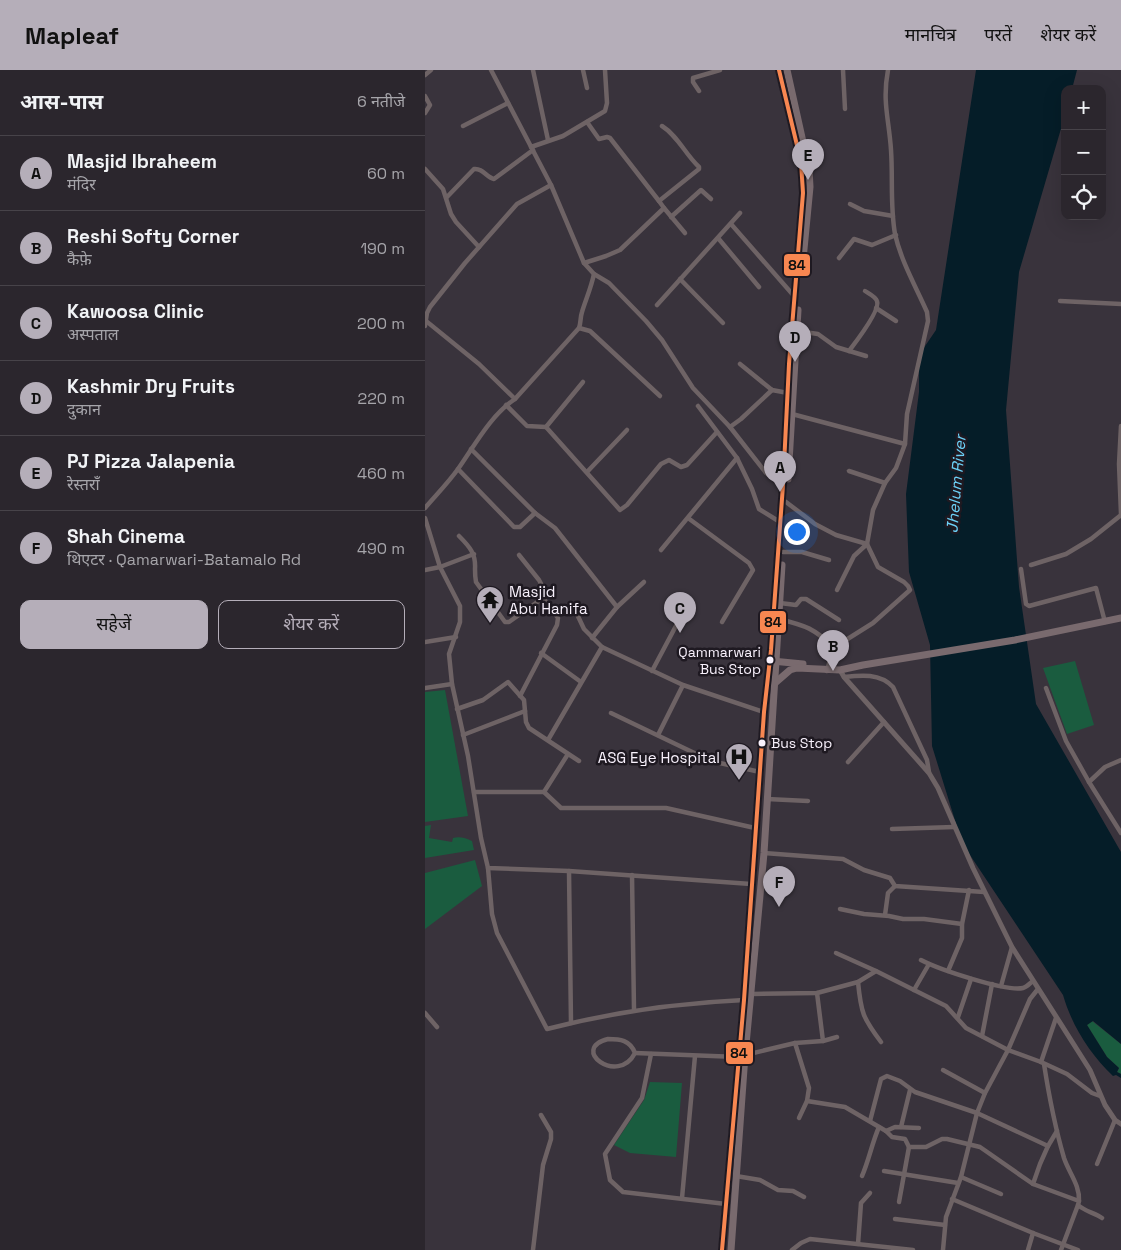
<!DOCTYPE html>
<html lang="hi">
<head>
<meta charset="utf-8">
<style>
	body { margin:0; font-family:"Space Grotesk","Noto Sans Devanagari",sans-serif; background:#332e35; color:#f1f3f6 }
	.controls { position:absolute; right:15px; top:15px; display:grid; overflow:hidden; border-radius:10px; box-shadow:0 5px 20px #0002 }
	.controls button { width:45px; height:45px; display:grid; place-items:center; padding:0; border:0; border-bottom:1px solid #474349; background:#2b262d; color:#f1f3f6; font:25px sans-serif }
	.you { position:absolute; left:371px; top:461px; width:18px; height:18px; margin:-12px; border:4px solid #fff; border-radius:50%; background:#1a73e8; box-shadow:0 0 0 8px #1a73e833 }
	.badge { display:grid; place-items:center; width:32px; height:32px; border-radius:50%; background:#b5aeb9; color:#111; font-size:16px; font-weight:700 }
	.pin { position:absolute; translate:-50% -41px; filter:drop-shadow(0 1px 2px #0008) }
	.pin::after { content:''; position:absolute; top:26px; width:18px; height:15px; background:inherit; clip-path:polygon(0 0,100% 0,50% 100%) }
	.list { margin:0; padding:0; list-style:none }
	h2 { display:flex; justify-content:space-between; align-items:center; height:65px; margin:0; padding:0 20px; font-size:21px }
	h2 small { font-size:16px; font-weight:400; color:#a6a5aa }
	.list li { display:grid; grid-template-columns:32px 1fr auto; gap:15px; align-items:center; box-sizing:border-box; height:75px; padding:0 20px; border-top:1px solid #474349 }
	.list b { display:block; font-size:19px; white-space:nowrap }
	.list p { margin:0; font-size:16px; white-space:nowrap; color:#a6a5aa }
	.list em { font-size:16px; font-style:normal; color:#a6a5aa }
	.actions { display:flex; gap:10px; padding:15px 20px }
	.actions a { flex:1; padding:11px 0; border:1px solid #b5aeb9; border-radius:10px; text-align:center; font-size:18px; color:#b5aeb9 }
	.actions .main { background:#b5aeb9; color:#111 }
	.icon { flex:none; width:28px; height:28px; fill:none; stroke:currentColor; stroke-width:2; stroke-linecap:round; stroke-linejoin:round }
	.map { position:relative; flex:none; width:696px; height:1180px; overflow:hidden }
	header { display:flex; align-items:center; gap:30px; box-sizing:border-box; height:70px; padding:0 25px; background:#b5aeb9; color:#111 }
	header strong { font-size:24px }
	nav { display:flex; gap:28px; margin-inline-start:auto; font-size:18px }
	main { display:flex }
	aside { flex:1; background:#2b262d }
	.map>svg:first-child { display:block }
</style>
</head>
<body>
<header>
<strong>Mapleaf</strong>
<nav><a>मानचित्र</a><a>परतें</a><a>शेयर करें</a></nav>
</header>
<main>
<aside>
<h2>आस-पास<small>6 नतीजे</small></h2>
<ul class="list">
<li><span class="badge">A</span><div><b>Masjid Ibraheem</b><p>मंदिर</p></div><em>60 m</em></li>
<li><span class="badge">B</span><div><b>Reshi Softy Corner</b><p>कैफ़े</p></div><em>190 m</em></li>
<li><span class="badge">C</span><div><b>Kawoosa Clinic</b><p>अस्पताल</p></div><em>200 m</em></li>
<li><span class="badge">D</span><div><b>Kashmir Dry Fruits</b><p>दुकान</p></div><em>220 m</em></li>
<li><span class="badge">E</span><div><b>PJ Pizza Jalapenia</b><p>रेस्तराँ</p></div><em>460 m</em></li>
<li><span class="badge">F</span><div><b>Shah Cinema</b><p>थिएटर · Qamarwari-Batamalo Rd</p></div><em>490 m</em></li>
</ul>
<div class="actions"><a class="main">सहेजें</a><a>शेयर करें</a></div>
</aside>
<div class="map">
<svg width="696" height="1180" viewBox="0 0 696 1180">
	<rect width="100%" height="100%" fill="#39333c"/>
	<g fill="#1a5c3f">
		<path d="M650 591 669 655 642 664 618 598Z"/>
		<path d="M20 620 43 746 0 752V622Z"/>
		<path d="M6 755 4 768 27 772 28 768C34 766 41 768 47 771L49 780 0 788V756Z"/>
		<path d="M50 790 57 816 0 859V803Z"/>
		<path d="M667 951 696 974V1004L692 1002 694 998 682 987 662 955Z"/>
		<path d="M225 1012 257 1013 251 1087 205 1083 189 1075 219 1030Z"/>
	</g>
	<path fill="#051d28" d="M551 0H652L647 19H640V45L594 202 581 340 594 517 611 634 696 782V974L668 951 662 955 682 987 694 998 692 1002 696 1004V1008L691 1005 688 1006C665 984 647 956 638 925L537 773 507 676 505 575 484 502 481 424 494 322V285L511 260Z"/>
	<g fill="none" stroke-linecap="round" stroke-linejoin="round">
		<g stroke="#6e6365" stroke-width="4.5">
			<path d="M108 0 123 70"/>
			<path d="M158 0 162 18"/>
			<path d="M418 0 420 39"/>
			<path d="M0 5 6 0"/>
			<path d="M274 21 268 12V8L295 0"/>
			<path d="M0 26 5 35 0 43"/>
			<path d="M162 52 174 69 182 67 185 68 234 131"/>
			<path d="M38 56 83 33"/>
			<path d="M106 77 138 66 180 41 182 33 180 0"/>
			<path d="M0 99 18 119 26 144 31 152 54 177"/>
			<path d="M22 127 49 99C58 98 61 107 69 109L108 80"/>
			<path d="M425 134 439 141 468 146"/>
			<path d="M239 138 260 163"/>
			<path d="M246 147 276 120 286 129"/>
			<path d="M306 154 369 226"/>
			<path d="M293 168 334 217"/>
			<path d="M414 188 429 169 447 175 471 165"/>
			<path d="M159 193 181 186 195 180 239 138 234 131 274 99V97C260 84 253 66 237 56"/>
			<path d="M169 204 184 213 221 251 237 270 268 318 305 357 341 403 358 415"/>
			<path d="M255 209 298 253"/>
			<path d="M635 231 696 234"/>
			<path d="M232 235 315 143"/>
			<path d="M451 238 471 251"/>
			<path d="M1 251 54 294 90 329"/>
			<path d="M0 256 2 243 5 237 40 193 92 134 126 115"/>
			<path d="M154 258 165 261 235 326"/>
			<path d="M372 261 393 264 411 277 441 286"/>
			<path d="M424 281C430 273 456 240 452 231 451 227 443 223 440 221"/>
			<path d="M315 294 347 320 363 323"/>
			<path d="M81 335 102 356 121 357 195 440 202 435 236 394 244 390 256 397 262 395 292 362"/>
			<path d="M273 336 312 388 327 419 334 439 355 452"/>
			<path d="M367 344 480 374"/>
			<path d="M696 356 694 394 696 444"/>
			<path d="M121 357 158 312"/>
			<path d="M305 357 316 349 347 320"/>
			<path d="M46 379 110 443 130 458 192 537 167 568"/>
			<path d="M33 399 89 457H95L110 443"/>
			<path d="M424 401 460 413"/>
			<path d="M162 402 202 360"/>
			<path d="M361 432 390 454 411 465 442 474"/>
			<path d="M0 438C11 425 23 413 33 399 50 375 65 346 90 329L154 258C156 253 155 248 157 242 161 229 166 218 169 204L159 193 126 115 66 0"/>
			<path d="M0 448 15 497 35 536V552L24 584 27 614 43 686 56 768 63 798 144 801 326 814"/>
			<path d="M263 448 324 493 328 500 297 552"/>
			<path d="M34 466C45 477 51 484 50 499 50 504 50 507 51 512L80 552H84L118 528"/>
			<path d="M236 480 312 388"/>
			<path d="M358 482H377L404 490"/>
			<path d="M94 485 114 510 121 523 118 528 133 548 132 555 95 626"/>
			<path d="M606 495 641 484 666 469 696 445"/>
			<path d="M596 499 601 534 604 536 671 518 680 552"/>
			<path d="M0 500 15 497 49 484"/>
			<path d="M412 520 429 486 442 474"/>
			<path d="M355 533 371 535 376 529H381L414 550"/>
			<path d="M192 537 219 512"/>
			<path d="M151 542 159 559 177 577 258 615 339 642"/>
			<path d="M354 549C382 556 388 558 410 578"/>
			<path d="M0 572 31 567"/>
			<path d="M116 583 156 612"/>
			<path d="M227 601 261 537"/>
			<path d="M402 601 407 582 413 575 448 553 485 520 483 516 479 512 453 497 442 474 448 440 460 413 471 398 480 374 482 344 503 251 502 242C491 217 476 191 470 164 465 136 468 108 466 80 464 49 457 32 463 0"/>
			<path d="M419 607C436 605 455 603 468 617L502 690 504 702"/>
			<path d="M0 618 27 614"/>
			<path d="M621 618 641 671 664 712 696 763"/>
			<path d="M32 639 58 630 83 612 99 630 101 652 104 658 154 691"/>
			<path d="M186 643 286 691 335 702"/>
			<path d="M38 665 100 641"/>
			<path d="M233 665 258 615"/>
			<path d="M123 670 177 577"/>
			<path d="M423 692 459 652"/>
			<path d="M664 712 680 697 696 690"/>
			<path d="M49 722H119L136 738H241L330 758"/>
			<path d="M119 722 143 684"/>
			<path d="M342 729 383 731"/>
			<path d="M467 759 529 757"/>
			<path d="M339 783 418 789 439 800 465 808 470 816 559 822"/>
			<path d="M63 798 67 844 72 863 122 959C188 942 251 933 319 930"/>
			<path d="M144 801 146 953"/>
			<path d="M207 805 209 940"/>
			<path d="M415 839 439 844 464 846 478 849H499L537 854"/>
			<path d="M460 845 463 823 470 816"/>
			<path d="M411 883 451 901"/>
			<path d="M496 890C513 899 581 922 598 918 602 917 605 913 608 911"/>
			<path d="M523 901 537 868V854L544 820"/>
			<path d="M433 912C436 943 438 948 456 972"/>
			<path d="M576 916 587 877"/>
			<path d="M489 920 504 894"/>
			<path d="M392 923 398 971"/>
			<path d="M327 924 392 923 433 912 451 901 521 936 541 958 583 980 616 992 642 1004 667 1023 675 1026"/>
			<path d="M0 943 12 957"/>
			<path d="M533 947 546 909"/>
			<path d="M557 966 567 914"/>
			<path d="M183 969C195 969 205 970 210 983 193 1016 144 979 183 969Z"/>
			<path d="M370 973 384 1018 382 1031 374 1048"/>
			<path d="M210 983 313 987"/>
			<path d="M226 984 217 1028 180 1084 185 1110 198 1122 301 1134"/>
			<path d="M320 985 370 973 398 971 412 967"/>
			<path d="M616 992 631 948"/>
			<path d="M619 994C624 1026 630 1057 639 1088 644 1103 655 1115 654 1131"/>
			<path d="M518 1000 560 1023"/>
			<path d="M382 1031 420 1037 461 1061 467 1067 480 1069 484 1077H501L517 1069H522L555 1077 608 1114 654 1131 653 1135C659 1141 670 1143 677 1148"/>
			<path d="M445 1051 456 1009 462 1006 475 1011 490 1022 552 1043 623 1076 615 1094 608 1114"/>
			<path d="M476 1057 485 1020"/>
			<path d="M461 1061 470 1057 494 1058"/>
			<path d="M623 1076 632 1061"/>
			<path d="M672 1094 690 1050"/>
			<path d="M459 1101 533 1113"/>
			<path d="M311 1106 335 1110 353 1120 368 1121 379 1127"/>
			<path d="M437 1106C444 1090 447 1073 454 1057"/>
			<path d="M536 1107 576 1124"/>
			<path d="M257 1128 270 986"/>
			<path d="M527 1129 608 1163 653 1180"/>
			<path d="M474 1132 484 1077"/>
			<path d="M470 1149 520 1155"/>
			<path d="M433 1174 436 1133 445 1123"/>
			<path d="M108 1180 118 1095 126 1069V1062L116 1045"/>
			<path d="M367 1180 376 1173 385 1169 488 1180"/>
			<path d="M518 1180 521 1147 536 1107 552 1043 560 1023 583 980 605 929 613 919"/>
			<path d="M603 1180 608 1163"/>
			<path d="M636 1180 653 1135"/>
		</g>
		<path stroke="#6e6365" stroke-width="5" d="M415 600 419 607 504 703 513 718 548 798 587 877 665 1000 680 1035 690 1050 696 1054"/>
		<g stroke="#796a6e" stroke-width="7">
			<path d="M362 0 384 99 385 117 377 200"/>
			<path d="M363 409 373 240"/>
			<path d="M347 591 378 594"/>
			<path d="M350 613 365 600 372 598 415 600 438 595 590 570 696 548"/>
			<path d="M297 1180 319 930 339 642 346 580 358 415 364 294 378 123 376 92 354 0"/>
			<path d="M306 1180 320 985 339 783 357 495"/>
		</g>
		<defs>
			<path id="bus-1" d="M297 1180 319 930 339 642 346 580 358 415 364 294 378 123 376 92 354 0"/>
		</defs>
		<use href="#bus-1" stroke="#1e1921" stroke-width="8"/>
		<use href="#bus-1" stroke="#f88751" stroke-width="4"/>
	</g>
	<defs>
		<symbol id="temple-pin" viewBox="-11 -11 22 30"><path d="M0 17L-7.5 6A9.5 9.5 0 1 1 7.5 6Z" fill="#b5aeb9" stroke="#1e1921"/><path d="M0-6L5-2H3V0L6.5 2.5H4V6H1.5V3h-3V6H-4V2.5H-6.5L-3 0V-2H-5Z" fill="#111"/></symbol>
		<symbol id="hospital-pin" viewBox="-11 -11 22 30"><path d="M0 17L-7.5 6A9.5 9.5 0 1 1 7.5 6Z" fill="#b5aeb9" stroke="#1e1921"/><path d="M-5-5h3v3.5h4V-5h3V5h-3V1.5h-4V5h-3Z" fill="#111"/></symbol>
	</defs>
	<g fill-rule="evenodd">
		<use href="#temple-pin" x="49" y="514" width="32" height="43"/>
		<use href="#hospital-pin" x="298" y="671" width="32" height="43"/>
	</g>
	<g fill="#f8f1fc" stroke="#1e1921" stroke-width="2">
		<circle cx="345" cy="590" r="4.5"/>
		<circle cx="337" cy="673" r="4.5"/>
	</g>
	<g text-anchor="middle" dominant-baseline="central" stroke-width="5" stroke-linejoin="round" paint-order="stroke">
		<g font-size="14" fill="#f8f1fc" stroke="#1e1921" text-anchor="end">
			<text x="336" y="582">Qammarwari<tspan x="336" dy="17">Bus Stop</tspan></text>
			<text x="346" y="673" text-anchor="start">Bus Stop</text>
		</g>
		<g font-size="15" fill="#f8f1fc" stroke="#1e1921" text-anchor="start">
			<text x="84" y="521">Masjid<tspan x="84" dy="17">Abu Hanifa</tspan></text>
			<text x="295" y="687" text-anchor="end">ASG Eye Hospital</text>
		</g>
		<g font-size="16" font-style="italic" fill="#6cd1f7" stroke="#1e1921">
			<text transform="translate(531 414) rotate(-85)">Jhelum River</text>
		</g>
	</g>
	<g stroke="#1e1921" stroke-width="2">
		<rect x="358" y="183" width="28" height="24" rx="5" fill="#f88751"/>
		<rect x="334" y="540" width="28" height="24" rx="5" fill="#f88751"/>
		<rect x="300" y="971" width="29" height="24" rx="5" fill="#f88751"/>
	</g>
	<g font-size="14" text-anchor="middle" font-weight="bold" fill="#111">
		<text x="372" y="200">84</text>
		<text x="348" y="557">84</text>
		<text x="314" y="988">84</text>
	</g>
</svg>
<div class="controls">
<button>+</button>
<button>−</button>
<button><svg class="icon" aria-label="locate" viewBox="0 0 24 24"><circle cx="12" cy="12" r="6"/><path d="M12 2v4M12 18v4M2 12h4M18 12h4"/></svg></button>
</div>
<div class="you"></div>
<div class="pin badge" style="left:355px;top:422px">A</div>
<div class="pin badge" style="left:408px;top:601px">B</div>
<div class="pin badge" style="left:255px;top:563px">C</div>
<div class="pin badge" style="left:370px;top:292px">D</div>
<div class="pin badge" style="left:383px;top:110px">E</div>
<div class="pin badge" style="left:354px;top:837px">F</div>
</div>
</main>
</body>
</html>
